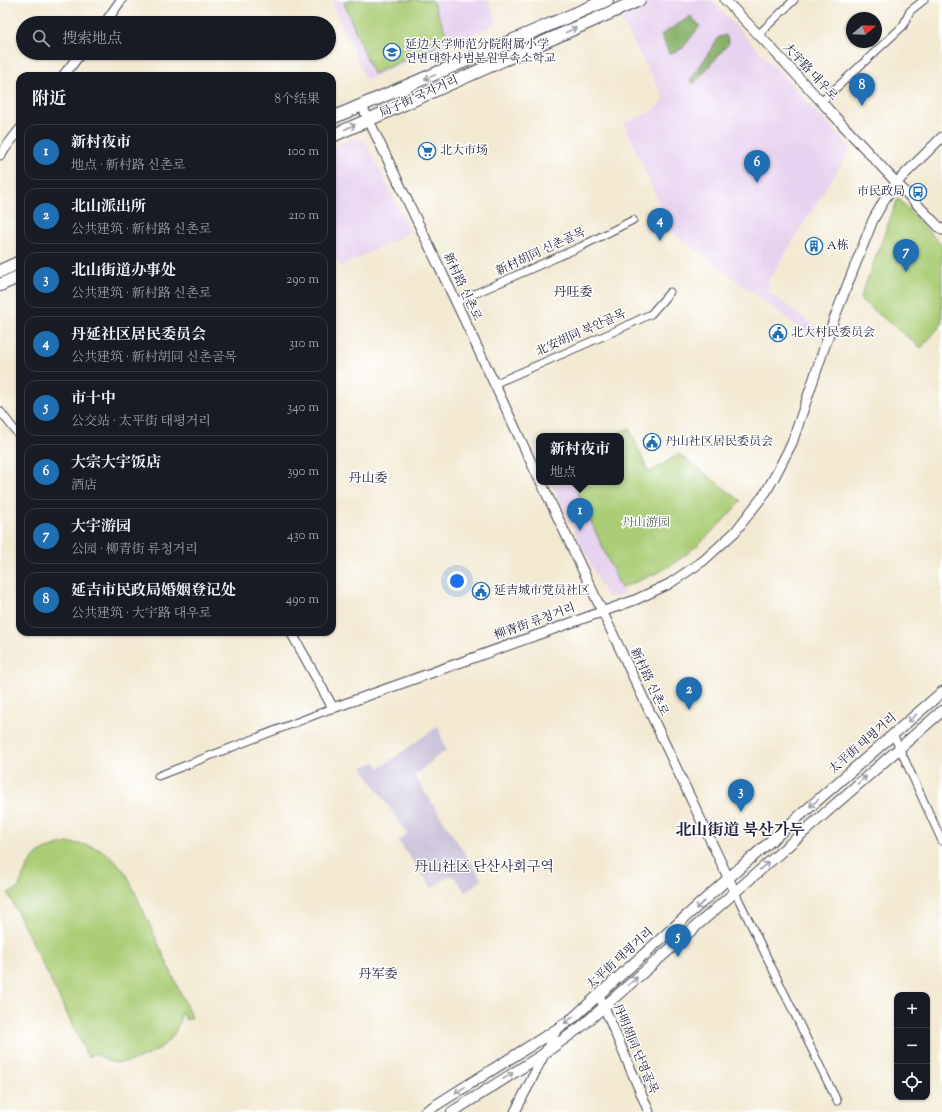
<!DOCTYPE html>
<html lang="zh">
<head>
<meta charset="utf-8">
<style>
	body { margin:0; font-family:"Sorts Mill Goudy","Noto Serif SC","Noto Serif KR",serif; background:#242831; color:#f1f3f6 }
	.controls { position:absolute; right:12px; bottom:12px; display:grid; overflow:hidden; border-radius:8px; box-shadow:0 1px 3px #0004 }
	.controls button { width:36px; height:36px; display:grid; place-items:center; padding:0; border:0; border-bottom:1px solid #363941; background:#171b24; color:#f1f3f6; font:20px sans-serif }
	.compass { position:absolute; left:846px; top:12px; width:36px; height:36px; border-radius:50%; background:#171b24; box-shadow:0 1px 3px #0004; rotate:71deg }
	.you { position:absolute; left:457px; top:581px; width:14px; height:14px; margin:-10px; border:3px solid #fff; border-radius:50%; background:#1a73e8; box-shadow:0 0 0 6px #1a73e833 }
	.badge { display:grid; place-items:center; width:26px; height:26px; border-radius:50%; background:#1f6fb2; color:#fff; font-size:13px; font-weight:700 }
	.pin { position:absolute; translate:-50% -33px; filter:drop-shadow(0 1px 2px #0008) }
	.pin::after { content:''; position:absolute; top:21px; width:14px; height:12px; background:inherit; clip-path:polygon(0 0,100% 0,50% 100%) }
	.popup { position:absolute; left:536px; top:433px; width:88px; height:52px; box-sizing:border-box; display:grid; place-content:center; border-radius:8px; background:#171b24; filter:drop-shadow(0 1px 3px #0005); font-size:13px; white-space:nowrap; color:#9ea1a6 }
	.popup b { font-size:15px; color:#f1f3f6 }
	.popup::after { content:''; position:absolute; left:50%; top:100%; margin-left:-8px; border:8px solid transparent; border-top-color:#171b24 }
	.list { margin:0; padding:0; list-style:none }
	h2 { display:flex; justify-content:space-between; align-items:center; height:52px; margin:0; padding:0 16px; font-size:17px }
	h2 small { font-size:13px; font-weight:400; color:#9ea1a6 }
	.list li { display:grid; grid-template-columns:26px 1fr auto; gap:12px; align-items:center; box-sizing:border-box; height:56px; margin:0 8px 8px; padding:0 8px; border:1px solid #363941; border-radius:12px }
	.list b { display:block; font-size:15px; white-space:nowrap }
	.list p { margin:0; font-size:13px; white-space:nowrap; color:#9ea1a6 }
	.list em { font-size:13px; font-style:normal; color:#9ea1a6 }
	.icon { flex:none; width:22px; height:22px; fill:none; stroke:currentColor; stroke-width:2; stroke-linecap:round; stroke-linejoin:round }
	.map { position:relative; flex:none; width:942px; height:1112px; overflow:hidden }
	.search { position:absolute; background:#171b24; box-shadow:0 1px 3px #0004; left:16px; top:16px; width:320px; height:44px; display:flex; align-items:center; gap:10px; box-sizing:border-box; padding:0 14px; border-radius:22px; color:#9ea1a6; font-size:15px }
	.panel { position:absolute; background:#171b24; box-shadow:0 1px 3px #0004; left:16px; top:72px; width:320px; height:564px; border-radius:12px }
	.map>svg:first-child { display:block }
</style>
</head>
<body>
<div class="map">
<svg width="942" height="1112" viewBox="0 0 942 1112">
	<rect width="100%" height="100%" fill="#fff"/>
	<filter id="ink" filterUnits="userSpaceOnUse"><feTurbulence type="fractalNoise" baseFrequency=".025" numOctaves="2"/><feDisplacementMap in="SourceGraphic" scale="8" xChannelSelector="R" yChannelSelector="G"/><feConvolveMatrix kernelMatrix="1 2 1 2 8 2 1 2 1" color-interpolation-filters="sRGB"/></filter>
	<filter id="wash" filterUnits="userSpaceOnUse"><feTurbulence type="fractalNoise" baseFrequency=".012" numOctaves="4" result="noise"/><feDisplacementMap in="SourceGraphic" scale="16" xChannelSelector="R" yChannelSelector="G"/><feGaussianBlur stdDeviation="0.9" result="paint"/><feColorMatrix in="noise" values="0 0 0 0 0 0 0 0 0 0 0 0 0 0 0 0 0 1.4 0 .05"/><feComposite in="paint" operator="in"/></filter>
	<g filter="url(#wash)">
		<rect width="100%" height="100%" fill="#f2e9d1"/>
		<g fill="#e7d2ef">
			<path d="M331 0H488L498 23 366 80Z"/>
			<path d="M650 0H711L851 148 768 281 769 292 818 329 813 338 671 231 624 123 655 110 664 98 618 14Z"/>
			<path d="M353 138 362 139 368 146 410 232 340 267 332 251V148Z"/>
			<path d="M551 482H573L624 594 607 598Z"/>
		</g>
		<path fill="#c8bfd8" d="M438 726 446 750 414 775 482 880 465 892 455 877 449 876 432 888 398 841 407 834 362 767 375 762 380 768Z"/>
		<g fill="#aacd76" stroke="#667858">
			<path d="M352 0H432L449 40 373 74 344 3Z"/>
			<path d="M898 198 942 246V324L921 348 860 299Z"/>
			<path d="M629 428 649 473 679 454 741 501C718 527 692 554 661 571 648 577 635 582 621 588L573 482H621V436H611Z"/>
			<path d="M67 843C96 844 110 852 127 875L192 1018 186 1020 182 1011C180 1020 178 1028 173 1035 163 1051 131 1066 112 1062 106 1060 100 1056 95 1053L88 1057 8 893 18 889C22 877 28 862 38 854 46 848 58 846 67 843Z"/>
		</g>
		<g fill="#87b067" stroke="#546951">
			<path d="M691 16 700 26 682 49 669 54 661 35Z"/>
			<path d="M726 35 729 43 694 84 690 81 719 37Z"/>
		</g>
	</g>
	<g filter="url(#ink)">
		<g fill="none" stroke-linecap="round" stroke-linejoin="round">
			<defs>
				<g id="minor">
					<path d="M759 34 794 0"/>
					<path d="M821 102 903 26 910 11 924 0"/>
					<path d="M456 302 580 247 633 220"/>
					<path d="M494 384 615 331 651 314 670 292"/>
					<path d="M0 411 20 437"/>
					<path d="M893 734 942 841"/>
					<path d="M158 776 333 708"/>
					<path d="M735 892 837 1101"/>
				</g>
				<g id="tertiary">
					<path d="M725 0C799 75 868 155 942 230"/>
					<path d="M105 23 121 0"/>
					<path d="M63 76 81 53"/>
					<path d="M362 106 456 302 539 479"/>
					<path d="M0 155 20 129"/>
					<path d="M541 482 735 892"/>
					<path d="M291 632 333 708 635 600 669 584 703 561 735 532 766 492 776 474 792 443 834 319 873 220 886 197 896 183 942 137"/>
					<path d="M599 995 649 1112"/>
					<path d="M515 1112 557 1029"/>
				</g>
				<g id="secondary">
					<path d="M425 1112 557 1029 573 1018 742 866 942 692"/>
					<path d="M452 1112 545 1053 582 1026 942 711"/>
				</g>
				<g id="primary">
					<path d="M332 118 607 0"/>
					<path d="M332 136 639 0"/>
					<path d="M0 271 20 262"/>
					<path d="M0 285 20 276"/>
				</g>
			</defs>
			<use href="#minor" stroke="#414052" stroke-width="9"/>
			<use href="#tertiary" stroke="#414052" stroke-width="11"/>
			<use href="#secondary" stroke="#414052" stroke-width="12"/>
			<use href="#primary" stroke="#414052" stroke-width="14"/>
			<use href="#minor" stroke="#fff" stroke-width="7"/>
			<use href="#tertiary" stroke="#fff" stroke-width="9"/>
			<use href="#secondary" stroke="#fff" stroke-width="10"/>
			<use href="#primary" stroke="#fff" stroke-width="12"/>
		</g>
		<defs><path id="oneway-shaft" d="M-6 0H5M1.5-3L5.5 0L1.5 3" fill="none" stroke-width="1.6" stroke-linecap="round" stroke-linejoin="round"/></defs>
		<g stroke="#9c9ca7">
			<use href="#oneway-shaft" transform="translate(571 30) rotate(-24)"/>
			<use href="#oneway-shaft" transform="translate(430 77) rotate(157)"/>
			<use href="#oneway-shaft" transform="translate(350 127) rotate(-24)"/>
			<use href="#oneway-shaft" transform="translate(912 718) rotate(139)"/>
			<use href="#oneway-shaft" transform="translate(862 780) rotate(-41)"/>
			<use href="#oneway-shaft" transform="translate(814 803) rotate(139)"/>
			<use href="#oneway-shaft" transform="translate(764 866) rotate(-41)"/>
			<use href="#oneway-shaft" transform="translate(700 905) rotate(138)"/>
			<use href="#oneway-shaft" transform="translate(633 981) rotate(-41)"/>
			<use href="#oneway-shaft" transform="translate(569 1020) rotate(143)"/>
			<use href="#oneway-shaft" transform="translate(508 1076) rotate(-32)"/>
			<use href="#oneway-shaft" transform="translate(460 1090) rotate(148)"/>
		</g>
	</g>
	<defs>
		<symbol id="school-ring" viewBox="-11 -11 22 22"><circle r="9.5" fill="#fff" stroke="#1f6fb2" stroke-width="1.5"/><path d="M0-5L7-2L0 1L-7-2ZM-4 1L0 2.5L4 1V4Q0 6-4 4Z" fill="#1f6fb2"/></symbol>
		<symbol id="supermarket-ring" viewBox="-11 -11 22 22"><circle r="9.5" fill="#fff" stroke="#1f6fb2" stroke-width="1.5"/><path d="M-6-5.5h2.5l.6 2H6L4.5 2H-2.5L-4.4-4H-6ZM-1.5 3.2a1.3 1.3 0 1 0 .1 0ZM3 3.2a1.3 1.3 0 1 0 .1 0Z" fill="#1f6fb2"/></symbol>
		<symbol id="bus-ring" viewBox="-11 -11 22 22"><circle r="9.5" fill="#fff" stroke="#1f6fb2" stroke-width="1.5"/><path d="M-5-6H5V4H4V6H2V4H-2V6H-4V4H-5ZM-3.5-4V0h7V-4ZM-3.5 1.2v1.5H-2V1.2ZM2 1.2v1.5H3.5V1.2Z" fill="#1f6fb2"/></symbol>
		<symbol id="building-ring" viewBox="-11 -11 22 22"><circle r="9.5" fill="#fff" stroke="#1f6fb2" stroke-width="1.5"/><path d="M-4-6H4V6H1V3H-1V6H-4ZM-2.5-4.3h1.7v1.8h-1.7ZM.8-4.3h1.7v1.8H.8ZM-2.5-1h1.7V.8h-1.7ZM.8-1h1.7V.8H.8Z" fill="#1f6fb2"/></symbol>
		<symbol id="civic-ring" viewBox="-11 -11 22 22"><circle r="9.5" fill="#fff" stroke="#1f6fb2" stroke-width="1.5"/><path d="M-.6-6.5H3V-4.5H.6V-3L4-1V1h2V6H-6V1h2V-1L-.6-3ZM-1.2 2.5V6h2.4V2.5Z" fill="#1f6fb2"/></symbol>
	</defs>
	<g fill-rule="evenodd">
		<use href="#school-ring" x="382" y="42" width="20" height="20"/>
		<use href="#supermarket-ring" x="417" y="141" width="20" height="20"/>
		<use href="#bus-ring" x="908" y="182" width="20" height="20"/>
		<use href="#building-ring" x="804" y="236" width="20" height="20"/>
		<use href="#civic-ring" x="768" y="323" width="20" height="20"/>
		<use href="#civic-ring" x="642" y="432" width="20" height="20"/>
		<use href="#civic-ring" x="471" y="581" width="20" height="20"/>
	</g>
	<g text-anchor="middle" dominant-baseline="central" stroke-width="3" stroke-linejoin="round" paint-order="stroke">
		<g font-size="12" fill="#22223b" stroke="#fff" text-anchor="start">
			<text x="405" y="45">延边大学师范分院附属小学<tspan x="405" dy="14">연변대학사범분원부속소학교</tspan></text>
			<text x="440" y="151">北大市场</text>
			<text x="905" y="192" text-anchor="end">市民政局</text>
			<text x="827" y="246">A栋</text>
			<text x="791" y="333">北大村民委员会</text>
			<text x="665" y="442">丹山社区居民委员会</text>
			<text x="494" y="591">延吉城市党员社区</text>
		</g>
		<g font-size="12" fill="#22223b" stroke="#fff">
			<text transform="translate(810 72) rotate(47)">大宇路 대우로</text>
			<text transform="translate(419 97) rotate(-24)">局子街 국자거리</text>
			<text transform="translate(541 252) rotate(-25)">新村胡同 신촌골목</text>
			<text transform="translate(462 287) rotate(65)">新村路 신촌로</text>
			<text transform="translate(581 333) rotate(-24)">北安胡同 북안골목</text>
			<text transform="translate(535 622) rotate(-20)">柳青街 류청거리</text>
			<text transform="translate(649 682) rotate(65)">新村路 신촌로</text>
			<text transform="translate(863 744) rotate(-41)">太平街 태평거리</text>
			<text transform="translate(620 959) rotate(-42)">太平街 태평거리</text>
			<text transform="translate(635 1049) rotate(67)">丹明胡同 단명골목</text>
		</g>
		<g font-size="12" fill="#525e50" stroke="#fff">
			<text x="646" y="523">丹山游园</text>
		</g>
		<g font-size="13" fill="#22223b" stroke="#fff">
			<text x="573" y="293">丹旺委</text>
			<text x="368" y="479">丹山委</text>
			<text x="378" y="975">丹军委</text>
		</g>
		<g font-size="14" fill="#22223b" stroke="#fff">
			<text x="484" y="868">丹山社区 단산사회구역</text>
		</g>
		<g font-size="16" font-weight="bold" fill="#22223b" stroke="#fff">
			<text x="740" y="831">北山街道 북산가두</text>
		</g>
	</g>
</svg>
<div class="controls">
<button>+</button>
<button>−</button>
<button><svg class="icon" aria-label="locate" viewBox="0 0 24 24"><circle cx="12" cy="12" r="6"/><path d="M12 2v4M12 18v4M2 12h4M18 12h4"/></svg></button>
</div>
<svg class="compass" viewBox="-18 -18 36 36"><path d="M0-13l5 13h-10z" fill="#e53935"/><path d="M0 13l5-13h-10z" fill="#9ea1a6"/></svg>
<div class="you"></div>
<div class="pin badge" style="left:580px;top:531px">1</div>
<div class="popup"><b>新村夜市</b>地点</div>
<div class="pin badge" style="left:689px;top:710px">2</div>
<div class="pin badge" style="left:741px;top:812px">3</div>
<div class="pin badge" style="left:660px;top:241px">4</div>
<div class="pin badge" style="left:678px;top:957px">5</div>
<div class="pin badge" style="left:757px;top:183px">6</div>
<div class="pin badge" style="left:906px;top:272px">7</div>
<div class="pin badge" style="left:862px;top:106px">8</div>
<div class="search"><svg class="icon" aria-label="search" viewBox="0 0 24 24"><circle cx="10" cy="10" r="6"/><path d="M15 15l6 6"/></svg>搜索地点</div>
<section class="panel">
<h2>附近<small>8个结果</small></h2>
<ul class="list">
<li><span class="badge">1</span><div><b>新村夜市</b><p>地点 · 新村路 신촌로</p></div><em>100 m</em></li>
<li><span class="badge">2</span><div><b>北山派出所</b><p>公共建筑 · 新村路 신촌로</p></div><em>210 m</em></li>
<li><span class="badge">3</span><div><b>北山街道办事处</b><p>公共建筑 · 新村路 신촌로</p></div><em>290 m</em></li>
<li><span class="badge">4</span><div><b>丹延社区居民委员会</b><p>公共建筑 · 新村胡同 신촌골목</p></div><em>310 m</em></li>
<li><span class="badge">5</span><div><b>市十中</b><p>公交站 · 太平街 태평거리</p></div><em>340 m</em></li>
<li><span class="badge">6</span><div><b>大宗大宇饭店</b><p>酒店</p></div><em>390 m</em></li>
<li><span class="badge">7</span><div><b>大宇游园</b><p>公园 · 柳青街 류청거리</p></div><em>430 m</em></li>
<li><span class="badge">8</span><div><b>延吉市民政局婚姻登记处</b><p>公共建筑 · 大宇路 대우로</p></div><em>490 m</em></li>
</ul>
</section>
</div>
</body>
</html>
